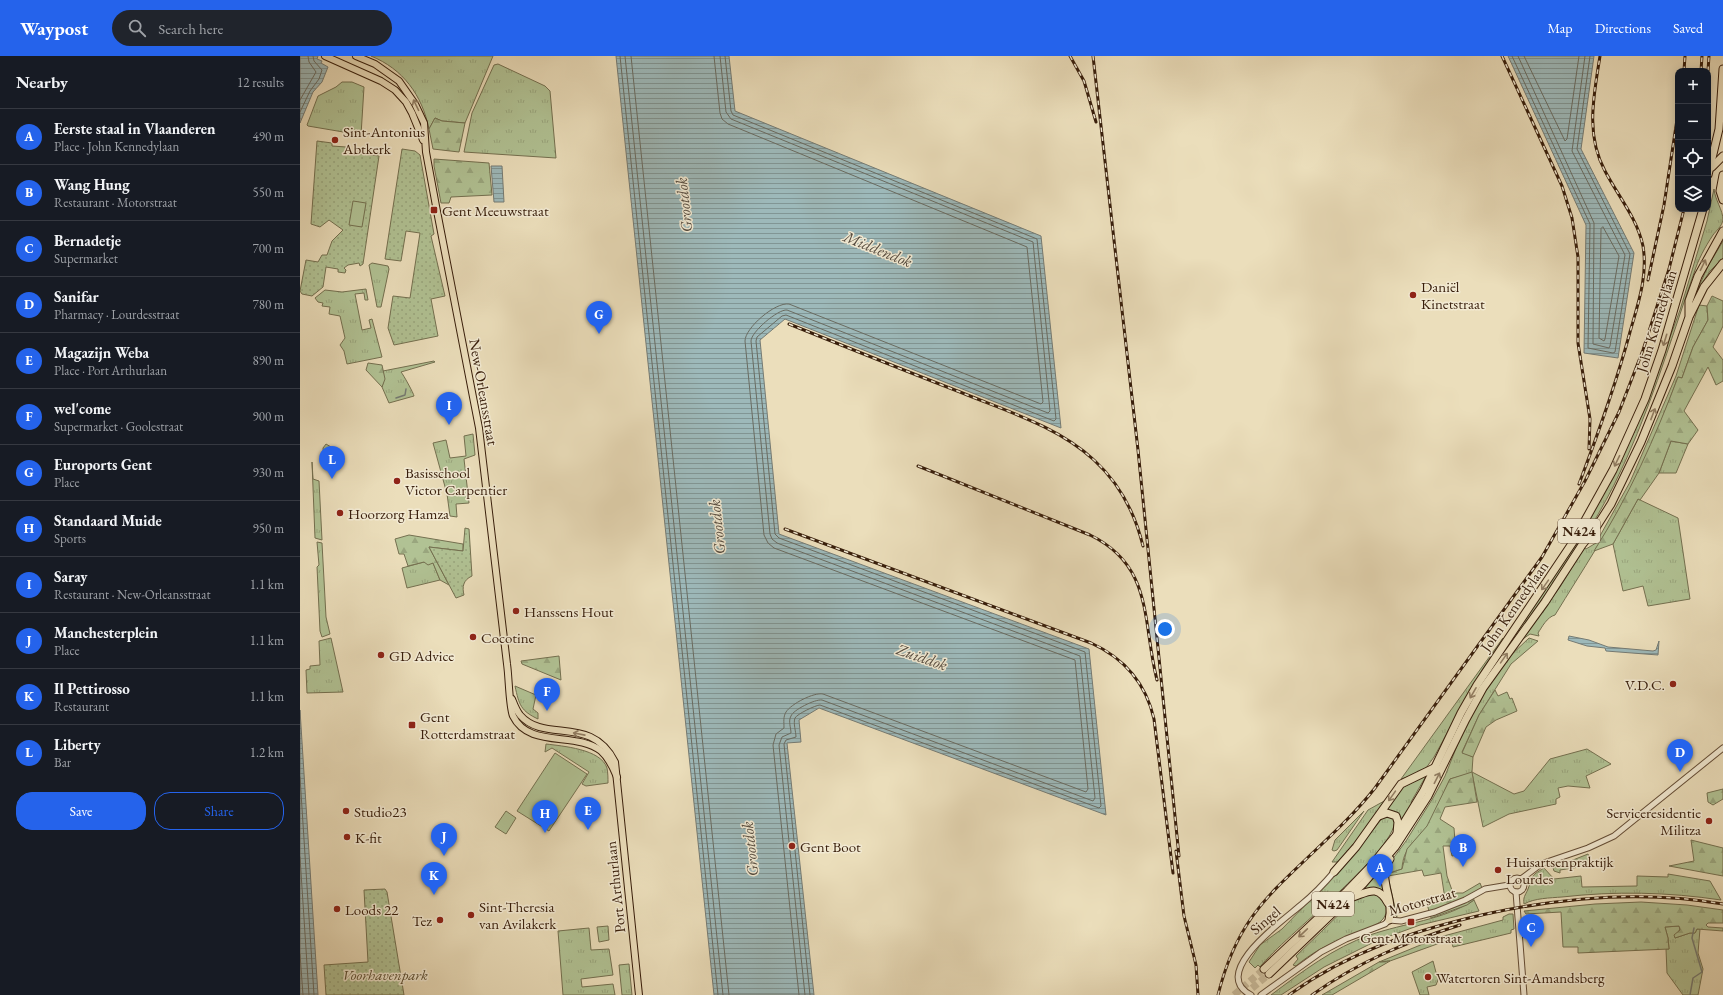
<!DOCTYPE html>
<html lang="en">
<head>
<meta charset="utf-8">
<style>
	body { margin:0; font-family:"EB Garamond",serif; background:#20242c; color:#f1f3f6 }
	.controls { position:absolute; right:12px; top:12px; display:grid; overflow:hidden; border-radius:8px; box-shadow:0 2px 10px #0003 }
	.controls button { width:36px; height:36px; display:grid; place-items:center; padding:0; border:0; border-bottom:1px solid #363941; background:#171b24; color:#f1f3f6; font:20px sans-serif }
	.you { position:absolute; left:865px; top:573px; width:14px; height:14px; margin:-10px; border:3px solid #fff; border-radius:50%; background:#1a73e8; box-shadow:0 0 0 6px #1a73e833 }
	.badge { display:grid; place-items:center; width:26px; height:26px; border-radius:50%; background:#2563eb; color:#fff; font-size:13px; font-weight:700 }
	.pin { position:absolute; translate:-50% -33px; filter:drop-shadow(0 1px 2px #0008) }
	.pin::after { content:''; position:absolute; top:21px; width:14px; height:12px; background:inherit; clip-path:polygon(0 0,100% 0,50% 100%) }
	.list { margin:0; padding:0; list-style:none }
	h2 { display:flex; justify-content:space-between; align-items:center; height:52px; margin:0; padding:0 16px; font-size:17px }
	h2 small { font-size:13px; font-weight:400; color:#9ea1a6 }
	.list li { display:grid; grid-template-columns:26px 1fr auto; gap:12px; align-items:center; box-sizing:border-box; height:56px; padding:0 16px; border-top:1px solid #363941 }
	.list b { display:block; font-size:15px; white-space:nowrap }
	.list p { margin:0; font-size:13px; white-space:nowrap; color:#9ea1a6 }
	.list em { font-size:13px; font-style:normal; color:#9ea1a6 }
	.actions { display:flex; gap:8px; padding:12px 16px }
	.actions a { flex:1; padding:9px 0; border:1px solid #2563eb; border-radius:16px; text-align:center; font-size:14px; color:#2563eb }
	.actions .main { background:#2563eb; color:#fff }
	.icon { flex:none; width:22px; height:22px; fill:none; stroke:currentColor; stroke-width:2; stroke-linecap:round; stroke-linejoin:round }
	.map { position:relative; flex:none; width:1423px; height:939px; overflow:hidden }
	header { display:flex; align-items:center; gap:24px; box-sizing:border-box; height:56px; padding:0 20px; background:#2563eb; color:#fff }
	header strong { font-size:19px }
	nav { display:flex; gap:22px; margin-inline-start:auto; font-size:14px }
	.search { width:280px; height:36px; background:#20242c; display:flex; align-items:center; gap:10px; box-sizing:border-box; padding:0 14px; border-radius:22px; color:#9ea1a6; font-size:15px }
	main { display:flex }
	aside { flex:1; background:#171b24 }
	.map>svg:first-child { display:block }
</style>
</head>
<body>
<header>
<strong>Waypost</strong>
<div class="search"><svg class="icon" aria-label="search" viewBox="0 0 24 24"><circle cx="10" cy="10" r="6"/><path d="M15 15l6 6"/></svg>Search here</div>
<nav><a>Map</a><a>Directions</a><a>Saved</a></nav>
</header>
<main>
<aside>
<h2>Nearby<small>12 results</small></h2>
<ul class="list">
<li><span class="badge">A</span><div><b>Eerste staal in Vlaanderen</b><p>Place · John Kennedylaan</p></div><em>490 m</em></li>
<li><span class="badge">B</span><div><b>Wang Hung</b><p>Restaurant · Motorstraat</p></div><em>550 m</em></li>
<li><span class="badge">C</span><div><b>Bernadetje</b><p>Supermarket</p></div><em>700 m</em></li>
<li><span class="badge">D</span><div><b>Sanifar</b><p>Pharmacy · Lourdesstraat</p></div><em>780 m</em></li>
<li><span class="badge">E</span><div><b>Magazijn Weba</b><p>Place · Port Arthurlaan</p></div><em>890 m</em></li>
<li><span class="badge">F</span><div><b>wel'come</b><p>Supermarket · Goolestraat</p></div><em>900 m</em></li>
<li><span class="badge">G</span><div><b>Euroports Gent</b><p>Place</p></div><em>930 m</em></li>
<li><span class="badge">H</span><div><b>Standaard Muide</b><p>Sports</p></div><em>950 m</em></li>
<li><span class="badge">I</span><div><b>Saray</b><p>Restaurant · New-Orleansstraat</p></div><em>1.1 km</em></li>
<li><span class="badge">J</span><div><b>Manchesterplein</b><p>Place</p></div><em>1.1 km</em></li>
<li><span class="badge">K</span><div><b>Il Pettirosso</b><p>Restaurant</p></div><em>1.1 km</em></li>
<li><span class="badge">L</span><div><b>Liberty</b><p>Bar</p></div><em>1.2 km</em></li>
</ul>
<div class="actions"><a class="main">Save</a><a>Share</a></div>
</aside>
<div class="map">
<svg width="1423" height="939" viewBox="0 0 1423 939">
	<defs>
		<pattern id="grass-tufts" width="24" height="20" patternUnits="userSpaceOnUse"><rect width="24" height="20" fill="#b1c294"/><path d="M3 7l-1-3M5 7V3M7 7l1-3M15 17l-1-3M17 17v-4M19 17l1-3" fill="none" stroke="#99a67e"/></pattern>
		<pattern id="forest-firs" width="22" height="20" patternUnits="userSpaceOnUse"><rect width="22" height="20" fill="#b1c294"/><path d="M5 1l3.5 6h-7zM16 11l3.5 6h-7z" fill="#99a67e"/></pattern>
		<pattern id="park-dots" width="8" height="8" patternUnits="userSpaceOnUse"><rect width="8" height="8" fill="#b1c294"/><path d="M2 2h.1M6 6h.1" fill="none" stroke="#99a67e" stroke-width="1.8" stroke-linecap="round"/></pattern>
		<pattern id="water-rules" width="6" height="5" patternUnits="userSpaceOnUse"><rect width="6" height="5" fill="#9db9ba"/><path d="M0 2.5h6" fill="none" stroke="#819695"/></pattern>
	</defs>
	<rect width="100%" height="100%" fill="#ebdebb"/>
	<filter id="stains"><feTurbulence type="fractalNoise" baseFrequency=".005" numOctaves="4"/><feColorMatrix values="0 0 0 0 .2 0 0 0 0 .09 0 0 0 0 .02 0 0 0 .5 -.17"/></filter>
	<radialGradient id="worn" r=".72"><stop offset=".6" stop-color="#630" stop-opacity="0"/><stop offset="1" stop-color="#630" stop-opacity=".3"/></radialGradient>
	<g fill="url(#grass-tufts)" stroke="#747050">
		<path d="M71 0H193L165 67 142 65 135 62 129 73C122 39 103 13 71 0Z"/>
		<path d="M198 8 245 30 250 35 256 102 164 96 172 57 194 9Z"/>
		<path d="M42 26H52L64 31 61 79 8 70 7 69 18 40 36 31Z"/>
		<path d="M1414 133C1415 144 1423 154 1423 164 1422 170 1416 175 1413 179 1405 191 1398 204 1394 217 1369 289 1348 361 1314 429 1275 505 1221 575 1173 644L1174 637 1274 489 1360 308 1380 254 1407 165Z"/>
		<path d="M1423 185V202L1410 215 1397 235 1408 210Z"/>
		<path d="M72 207 88 210 89 213 81 251H77L69 209Z"/>
		<path d="M66 233 68 244H65L64 237 55 238 62 274 71 272 69 264 72 263 82 301 47 308 44 295 40 289 45 282 40 260 29 258 30 251 22 250 23 247 18 246 15 242 25 234 42 236Z"/>
		<path d="M1399 249 1407 250 1408 264 1393 291 1382 322 1378 321C1365 356 1351 392 1334 425 1311 471 1282 515 1255 559 1247 561 1242 571 1238 577L1239 580 1230 578 1220 585 1260 531 1284 492 1286 493 1296 487 1330 426 1376 320Z"/>
		<path d="M134 305 135 306 101 316C103 318 114 338 114 340L89 347 82 331 84 323 83 315Z"/>
		<path d="M173 378 175 399 164 403 169 447 156 448 157 461 150 460 147 438 133 387 146 384 150 402 166 400 164 380Z"/>
		<path d="M1371 385 1388 388 1376 417H1359Z"/>
		<path d="M26 388 31 391 36 404V408L31 411 26 410 24 406 23 392Z"/>
		<path d="M12 406 13 423 19 425 22 484 15 482Z"/>
		<path d="M1338 443 1378 462 1390 543 1348 550 1343 530 1323 535 1313 488Z"/>
		<path d="M17 486 22 487 26 561 30 578 22 581 20 575 17 511 19 509Z"/>
		<path d="M124 506 133 507 140 524 107 532 102 512Z"/>
		<path d="M31 582 43 636 7 637 6 614 10 613V610L20 609 19 585Z"/>
		<path d="M1203 582 1182 614 1134 701 1126 712 1119 717 1101 723Z"/>
		<path d="M1229 582 1238 585 1211 608 1179 659 1162 696 1173 701 1172 716 1214 738 1224 735 1250 703 1287 693 1311 708 1286 720 1290 732 1268 730 1258 732 1260 741 1256 743V748L1209 758 1183 771 1172 717 1150 723C1143 737 1136 759 1127 771 1116 785 1103 791 1102 813L1090 817 1088 820 1097 861 1093 856 1087 815 1089 808 1106 785 1133 742 1145 720 1165 670 1186 634 1208 602Z"/>
		<path d="M215 630 236 639 233 653 238 657V663C221 655 219 649 215 630Z"/>
		<path d="M246 688C262 690 301 693 307 712 308 717 308 723 308 727L286 730 282 728 289 716 252 692 245 696Z"/>
		<path d="M1126 720 1111 746 1113 749 1101 767 1094 756 1086 754 1103 731Z"/>
		<path d="M1086 744 1061 779 1041 803 1039 806H1032L1068 754Z"/>
		<path d="M1064 755 1037 794 1034 795 1032 794 1035 784Z"/>
		<path d="M1084 760H1090L1095 764C1094 798 985 879 960 911L958 909 955 912 949 906 960 889 982 873 1048 805Z"/>
		<path d="M1288 798 1292 809 1260 814V817L1254 815 1253 812Z"/>
		<path d="M1244 812 1254 823 1281 820 1282 831 1337 830V820L1368 821V818L1410 825 1421 844C1368 836 1315 835 1262 841 1250 842 1235 842 1224 848 1223 841 1225 840 1228 833 1233 820 1230 820 1244 812Z"/>
		<path d="M1081 813 1084 837 1065 833V831Z"/>
		<path d="M1075 837C1083 844 1091 852 1083 863 1076 872 1057 875 1047 880 1029 888 1011 897 996 910L993 909 998 903 996 900 1054 844 1060 839Z"/>
		<path d="M1174 844 1179 855 1120 869 1076 885 1024 911 981 939H971C1003 915 1033 892 1070 879 1104 867 1144 864 1174 844Z"/>
		<path d="M1209 858H1213L1214 873 1211 874V877L1153 891 1151 883 1090 905 1079 906 1140 881 1203 864V861Z"/>
		<path d="M308 870 309 884 299 886 297 871Z"/>
		<path d="M1379 870 1380 873 1375 882 1390 877H1395L1397 873H1400L1398 897 1403 913 1398 939H1383L1367 917 1366 893H1369L1368 882 1365 871Z"/>
		<path d="M289 872 291 894 309 893 313 919 281 923 282 931 313 928 315 939H263L258 875Z"/>
		<path d="M1133 905 1138 924 1136 929 1127 931 1129 939H1120L1112 916Z"/>
		<path d="M329 908 332 939H322L319 909Z"/>
	</g>
	<g fill="url(#forest-firs)" stroke="#747050">
		<path d="M135 62 142 65 165 67 159 96 133 93 129 73Z"/>
		<path d="M134 103 189 107 192 139 151 141 149 147H141L134 110Z"/>
		<path d="M1412 240 1423 245V270L1413 291 1423 304V325L1416 329 1408 311 1384 355 1398 374 1388 388 1371 385 1359 417 1340 444 1338 443 1313 488 1294 495C1329 440 1355 382 1378 321L1382 322 1393 291 1408 264 1407 250Z"/>
		<path d="M68 307 82 309 85 323 82 331 66 314Z"/>
		<path d="M109 479 163 488V495L129 491 149 529 140 524 133 507 128 509 124 506 108 510 104 498H99L95 483Z"/>
		<path d="M259 600 261 624 222 608 221 605Z"/>
		<path d="M1195 634 1198 640 1207 636 1210 643 1212 642 1217 655 1196 664 1186 671 1173 701 1162 697 1179 659Z"/>
		<path d="M1172 716 1177 746 1145 751 1140 763 1154 772 1156 799 1152 800 1150 790H1143L1147 820 1153 837H1163L1180 827 1182 832 1172 838 1174 844 1167 849 1131 862 1127 848 1145 843 1141 817 1124 820 1122 814 1088 820 1090 817 1102 813 1107 793 1127 770 1150 723Z"/>
		<path d="M1423 733V743L1413 749 1408 746 1407 737Z"/>
		<path d="M1391 784 1423 792V820L1369 810 1394 805Z"/>
		<path d="M1341 846 1387 849 1423 854V867H1408L1406 869 1408 871 1423 872V875L1397 873 1395 877H1390L1375 882 1374 879 1380 874 1379 870 1365 871 1368 882 1369 893 1278 897V891H1263L1261 856 1226 858 1224 855 1295 848Z"/>
		<path d="M1090 905 1032 939H1022L1079 906Z"/>
	</g>
	<g fill="url(#park-dots)" stroke="#747050">
		<path d="M17 85 32 87V90L46 91V96L79 100 63 208 60 210 59 207 48 209 44 212 46 214 45 217 38 216V213L26 211 23 231 12 240 2 238 0 235 6 204 18 206 22 199H27L32 185 43 174 29 164 20 171 11 168Z"/>
		<path d="M102 93 115 95 120 99 134 178 131 180 145 240 131 243 138 280 94 289 88 272 93 240 110 242 120 177 106 175 101 205 85 203Z"/>
		<path d="M165 472 169 473 172 520C163 524 162 531 164 539L156 542 129 491 163 495Z"/>
		<path d="M85 833 87 836 104 939H26L24 909 68 906 64 834Z"/>
	</g>
	<g fill="#b1c294" stroke="#747050">
		<path d="M53 145 66 147 62 171 49 169Z"/>
		<path d="M255 697 287 718 249 775 217 755Z"/>
		<path d="M206 755 216 762 206 778 195 771Z"/>
	</g>
	<g fill="url(#water-rules)" stroke="#757b74">
		<path d="M0 0H18L17 3 22 5 21 7 28 11 22 26 13 36 0 67Z"/>
		<path d="M316 0H429L435 55 741 180 761 372 485 263 460 284 479 478 789 593 806 759 519 652 499 664 501 686 487 687 514 939H414Z"/>
		<path d="M1208 0H1294L1281 93 1334 197 1318 302 1284 297 1286 169Z"/>
		<path d="M191 110H202L204 146H194Z"/>
		<path d="M1269 580 1289 584 1308 591 1353 595 1356 594 1359 585 1358 599 1306 595 1305 592 1287 590 1268 584Z"/>
		<path d="M0 654 18 939H0Z"/>
	</g>
	<g fill="none" stroke-linecap="round" stroke-linejoin="round">
		<g stroke="#6a6c62" stroke-width="1">
			<path d="M320 0 418 939"/>
			<path d="M325 0 423 939"/>
			<path d="M331 0 429 939"/>
			<path d="M414 0 420 57 422 63 428 68 727 191 743 346 741 348 489 248C475 246 445 272 445 285L464 479 468 487 474 492 775 604 788 733 786 736 523 638C514 636 491 648 486 656 483 661 484 666 484 672L476 678 473 689 499 939"/>
			<path d="M420 0 426 56 431 63 733 186 750 355 748 357 487 254C478 253 451 276 451 285L470 478 472 483 477 487 780 600 795 742 793 745 522 644C515 643 493 654 491 660 488 665 491 672 491 677L482 681 479 689 505 939"/>
			<path d="M425 0 431 55 433 59 737 183 756 363 754 365 486 259 482 260 457 281 456 285 475 478 479 482 785 596 801 750 799 752 520 649C516 649 497 658 495 662 493 667 496 676 496 681L486 684 484 688 510 939"/>
			<path d="M1212 0 1290 168 1288 292 1313 297 1315 296 1330 198 1277 93 1290 0"/>
			<path d="M1218 0 1294 167 1293 288 1309 292 1310 290 1325 199 1272 95 1285 0"/>
			<path d="M1224 0 1265 85 1267 83 1279 0"/>
			<path d="M0 44 16 16 9 6 8 0"/>
			<path d="M0 56 10 35 19 23 22 14 14 5 13 0"/>
			<path d="M1303 171 1319 200 1305 283 1304 285 1299 282 1301 173Z"/>
			<path d="M0 721 14 939"/>
			<path d="M0 801 9 939"/>
			<path d="M0 898 3 939"/>
		</g>
		<g stroke="#757b74" stroke-width="1.5">
			<path d="M96 342 105 339 106 333"/>
			<path d="M1390 939 1393 922 1402 916 1392 882 1394 872"/>
		</g>
		<g stroke="#c7b898" stroke-width="7" stroke-dasharray="7 3.5" stroke-linecap="butt">
			<path d="M934 939 964 913"/>
			<path d="M944 939 969 918"/>
		</g>
		<defs>
			<g id="minor">
				<circle cx="1217" cy="829" r="7"/>
				<path d="M1221 823 1241 808 1288 792 1314 780 1423 692"/>
				<path d="M1216 836 1224 939"/>
				<path d="M951 939C908 917 985 863 1001 849 1013 839 1024 828 1034 816"/>
				<path d="M961 939 1021 896 1046 883 1085 868 1089 864 1101 865 1135 856 1165 844 1185 833 1209 829"/>
			</g>
			<g id="major">
				<path d="M25 0 81 25 95 34 106 46 112 57 123 84"/>
				<path d="M56 0 75 8 99 25 115 48 124 67 126 96 136 150 179 372 207 608C209 621 209 650 213 660 229 693 276 675 301 695 309 702 313 711 317 721"/>
				<path d="M212 643C214 648 216 654 220 659 245 688 291 658 315 706L339 939"/>
			</g>
			<g id="highway">
				<path d="M1412 111 1423 100"/>
				<path d="M1408 119 1419 73 1423 13"/>
				<path d="M1423 119 1420 135 1423 144"/>
				<path d="M1390 259 1404 231 1423 207"/>
				<path d="M1079 760 1087 757 1096 760 1098 766 1097 777"/>
				<path d="M1034 816 1056 791 1101 728 1136 711"/>
				<path d="M1053 841C1068 836 1078 828 1088 847"/>
				<path d="M1089 864C1095 842 1076 823 1090 803"/>
				<path d="M964 913 1047 835 1072 809 1097 778 1124 734 1161 657 1177 629 1273 486 1313 414 1345 343 1362 294 1403 153"/>
				<path d="M969 918 1063 828 1095 791 1128 740 1166 663 1183 632 1245 546 1282 489 1295 473 1311 448 1341 386 1372 310 1389 261V245L1398 220 1423 175"/>
			</g>
		</defs>
		<use href="#minor" stroke="#654e37" stroke-width="7"/>
		<use href="#major" stroke="#381e0b" stroke-width="8"/>
		<use href="#highway" stroke="#381e0b" stroke-width="9"/>
		<use href="#minor" stroke="#f2ead3" stroke-width="5"/>
		<use href="#major" stroke="#ebdebb" stroke-width="6"/>
		<use href="#highway" stroke="#ebdebb" stroke-width="7"/>
		<defs>
			<g id="rail">
				<path d="M770 0 784 25 796 66"/>
				<path d="M793 0 838 394 879 800"/>
				<path d="M1202 0 1262 130 1272 162 1278 201V287L1290 363 1289 393"/>
				<path d="M1384 15 1385 0"/>
				<path d="M1401 15 1402 0"/>
				<path d="M1408 15 1409 0"/>
				<path d="M1348 224 1364 149 1378 57"/>
				<path d="M489 268C546 291 603 314 660 336 706 355 757 370 794 404 819 427 835 457 843 490"/>
				<path d="M618 410 790 479C854 510 842 566 857 624"/>
				<path d="M1279 428C1298 378 1316 328 1330 276 1338 248 1348 220 1343 190 1337 162 1318 140 1305 115 1285 78 1294 39 1300 0"/>
				<path d="M485 473 791 587C824 602 846 628 854 663L873 817"/>
				<path d="M876 795 884 860 896 909 898 939"/>
				<path d="M918 939C925 911 935 885 952 861 966 841 984 824 1002 807 1027 783 1053 760 1075 732L1242 501 1285 425 1319 356 1343 294 1369 213 1384 153"/>
				<path d="M989 939C1048 896 1115 874 1186 858 1264 841 1343 834 1423 848"/>
				<path d="M1012 939C1058 906 1106 886 1160 869"/>
			</g>
		</defs>
		<use href="#rail" stroke="#381e0b" stroke-width="3"/>
		<use href="#rail" stroke="#f2ead3" stroke-width="1.5" stroke-dasharray="4.5" stroke-linecap="butt"/>
	</g>
	<defs><path id="oneway-shaft" d="M-6 0H5M1.5-3L5.5 0L1.5 3" fill="none" stroke-width="1.6" stroke-linecap="round" stroke-linejoin="round"/></defs>
	<g stroke="#927e63">
		<use href="#oneway-shaft" transform="translate(116 49) rotate(-116)"/>
		<use href="#oneway-shaft" transform="translate(1403 209) rotate(-64)"/>
		<use href="#oneway-shaft" transform="translate(1365 284) rotate(107)"/>
		<use href="#oneway-shaft" transform="translate(1353 358) rotate(-69)"/>
		<use href="#oneway-shaft" transform="translate(1317 405) rotate(116)"/>
		<use href="#oneway-shaft" transform="translate(1245 529) rotate(125)"/>
		<use href="#oneway-shaft" transform="translate(1204 602) rotate(-55)"/>
		<use href="#oneway-shaft" transform="translate(1173 637) rotate(120)"/>
		<use href="#oneway-shaft" transform="translate(279 678) rotate(-169)"/>
		<use href="#oneway-shaft" transform="translate(1137 722) rotate(-63)"/>
		<use href="#oneway-shaft" transform="translate(1092 740) rotate(125)"/>
		<use href="#oneway-shaft" transform="translate(1003 877) rotate(137)"/>
	</g>
	<g fill="#8f2418" stroke="#f2ead3" stroke-width="1.5">
		<circle cx="35" cy="84" r="4"/>
		<rect x="130" y="150" width="8" height="8" rx="2"/>
		<circle cx="1113" cy="239" r="4"/>
		<circle cx="97" cy="425" r="4"/>
		<circle cx="40" cy="457" r="4"/>
		<circle cx="216" cy="555" r="4"/>
		<circle cx="173" cy="581" r="4"/>
		<circle cx="81" cy="599" r="4"/>
		<circle cx="1373" cy="628" r="4"/>
		<rect x="108" y="665" width="8" height="8" rx="2"/>
		<circle cx="46" cy="755" r="4"/>
		<circle cx="1409" cy="765" r="4"/>
		<circle cx="47" cy="781" r="4"/>
		<circle cx="492" cy="790" r="4"/>
		<circle cx="1198" cy="814" r="4"/>
		<circle cx="37" cy="853" r="4"/>
		<circle cx="171" cy="859" r="4"/>
		<circle cx="140" cy="864" r="4"/>
		<rect x="1107" y="862" width="8" height="8" rx="2"/>
		<circle cx="1128" cy="921" r="4"/>
	</g>
	<g text-anchor="middle" dominant-baseline="central" stroke-width="3" stroke-linejoin="round" paint-order="stroke">
		<g fill="#f2ead3" stroke="#705b47" stroke-width="1">
			<rect x="1258" y="463" width="42" height="24" rx="3"/>
			<rect x="1012" y="836" width="42" height="24" rx="3"/>
		</g>
		<g font-size="14" font-weight="bold" fill="#381e0b">
			<text x="1279" y="475">N424</text>
			<text x="1033" y="848">N424</text>
		</g>
		<g font-size="15" fill="#381e0b" stroke="#f2ead3" text-anchor="start">
			<text x="43" y="75">Sint-Antonius<tspan x="43" dy="17">Abtkerk</tspan></text>
			<text x="142" y="154">Gent Meeuwstraat</text>
			<text x="1121" y="230">Daniël<tspan x="1121" dy="17">Kinetstraat</tspan></text>
			<text x="105" y="416">Basisschool<tspan x="105" dy="17">Victor Carpentier</tspan></text>
			<text x="48" y="457">Hoorzorg Hamza</text>
			<text x="224" y="555">Hanssens Hout</text>
			<text x="181" y="581">Cocotine</text>
			<text x="89" y="599">GD Advice</text>
			<text x="1365" y="628" text-anchor="end">V.D.C.</text>
			<text x="120" y="660">Gent<tspan x="120" dy="17">Rotterdamstraat</tspan></text>
			<text x="54" y="755">Studio23</text>
			<text x="1401" y="756" text-anchor="end">Serviceresidentie<tspan x="1401" dy="17">Militza</tspan></text>
			<text x="55" y="781">K-fit</text>
			<text x="500" y="790">Gent Boot</text>
			<text x="1206" y="805">Huisartsenpraktijk<tspan x="1206" dy="17">Lourdes</tspan></text>
			<text x="179" y="850">Sint-Theresia<tspan x="179" dy="17">van Avilakerk</tspan></text>
			<text x="45" y="853">Loods 22</text>
			<text x="132" y="864" text-anchor="end">Tez</text>
			<text x="1111" y="881" text-anchor="middle">Gent Motorstraat</text>
			<text x="1136" y="921">Watertoren Sint-Amandsberg</text>
		</g>
		<g font-size="15" fill="#381e0b" stroke="#f2ead3">
			<text transform="translate(1356 265) rotate(-73)">John Kennedylaan</text>
			<text transform="translate(184 336) rotate(80)">New-Orleansstraat</text>
			<text transform="translate(1214 550) rotate(-55)">John Kennedylaan</text>
			<text transform="translate(315 831) rotate(-96)">Port Arthurlaan</text>
			<text transform="translate(1122 845) rotate(-16)">Motorstraat</text>
			<text transform="translate(965 864) rotate(-41)">Singel</text>
		</g>
		<g font-size="15" font-style="italic" fill="#5c4f34" stroke="#f2ead3">
			<text x="85" y="918">Voorhavenpark</text>
		</g>
		<g font-size="16" font-style="italic" fill="#564c40" stroke="#f2ead3">
			<text transform="translate(384 149) rotate(-96)">Grootdok</text>
			<text transform="translate(578 193) rotate(22)">Middendok</text>
			<text transform="translate(417 471) rotate(-96)">Grootdok</text>
			<text transform="translate(622 601) rotate(19)">Zuiddok</text>
			<text transform="translate(450 793) rotate(-96)">Grootdok</text>
		</g>
	</g>
	<rect width="100%" height="100%" filter="url(#stains)"/>
	<rect width="100%" height="100%" fill="url(#worn)"/>
</svg>
<div class="controls">
<button>+</button>
<button>−</button>
<button><svg class="icon" aria-label="locate" viewBox="0 0 24 24"><circle cx="12" cy="12" r="6"/><path d="M12 2v4M12 18v4M2 12h4M18 12h4"/></svg></button>
<button><svg class="icon" aria-label="layers" viewBox="0 0 24 24"><path d="M12 4l9 5-9 5-9-5zM3 14l9 5 9-5"/></svg></button>
</div>
<div class="you"></div>
<div class="pin badge" style="left:1080px;top:831px">A</div>
<div class="pin badge" style="left:1163px;top:811px">B</div>
<div class="pin badge" style="left:1231px;top:891px">C</div>
<div class="pin badge" style="left:1380px;top:716px">D</div>
<div class="pin badge" style="left:288px;top:774px">E</div>
<div class="pin badge" style="left:247px;top:655px">F</div>
<div class="pin badge" style="left:299px;top:278px">G</div>
<div class="pin badge" style="left:245px;top:777px">H</div>
<div class="pin badge" style="left:149px;top:369px">I</div>
<div class="pin badge" style="left:144px;top:800px">J</div>
<div class="pin badge" style="left:134px;top:839px">K</div>
<div class="pin badge" style="left:32px;top:423px">L</div>
</div>
</main>
</body>
</html>
